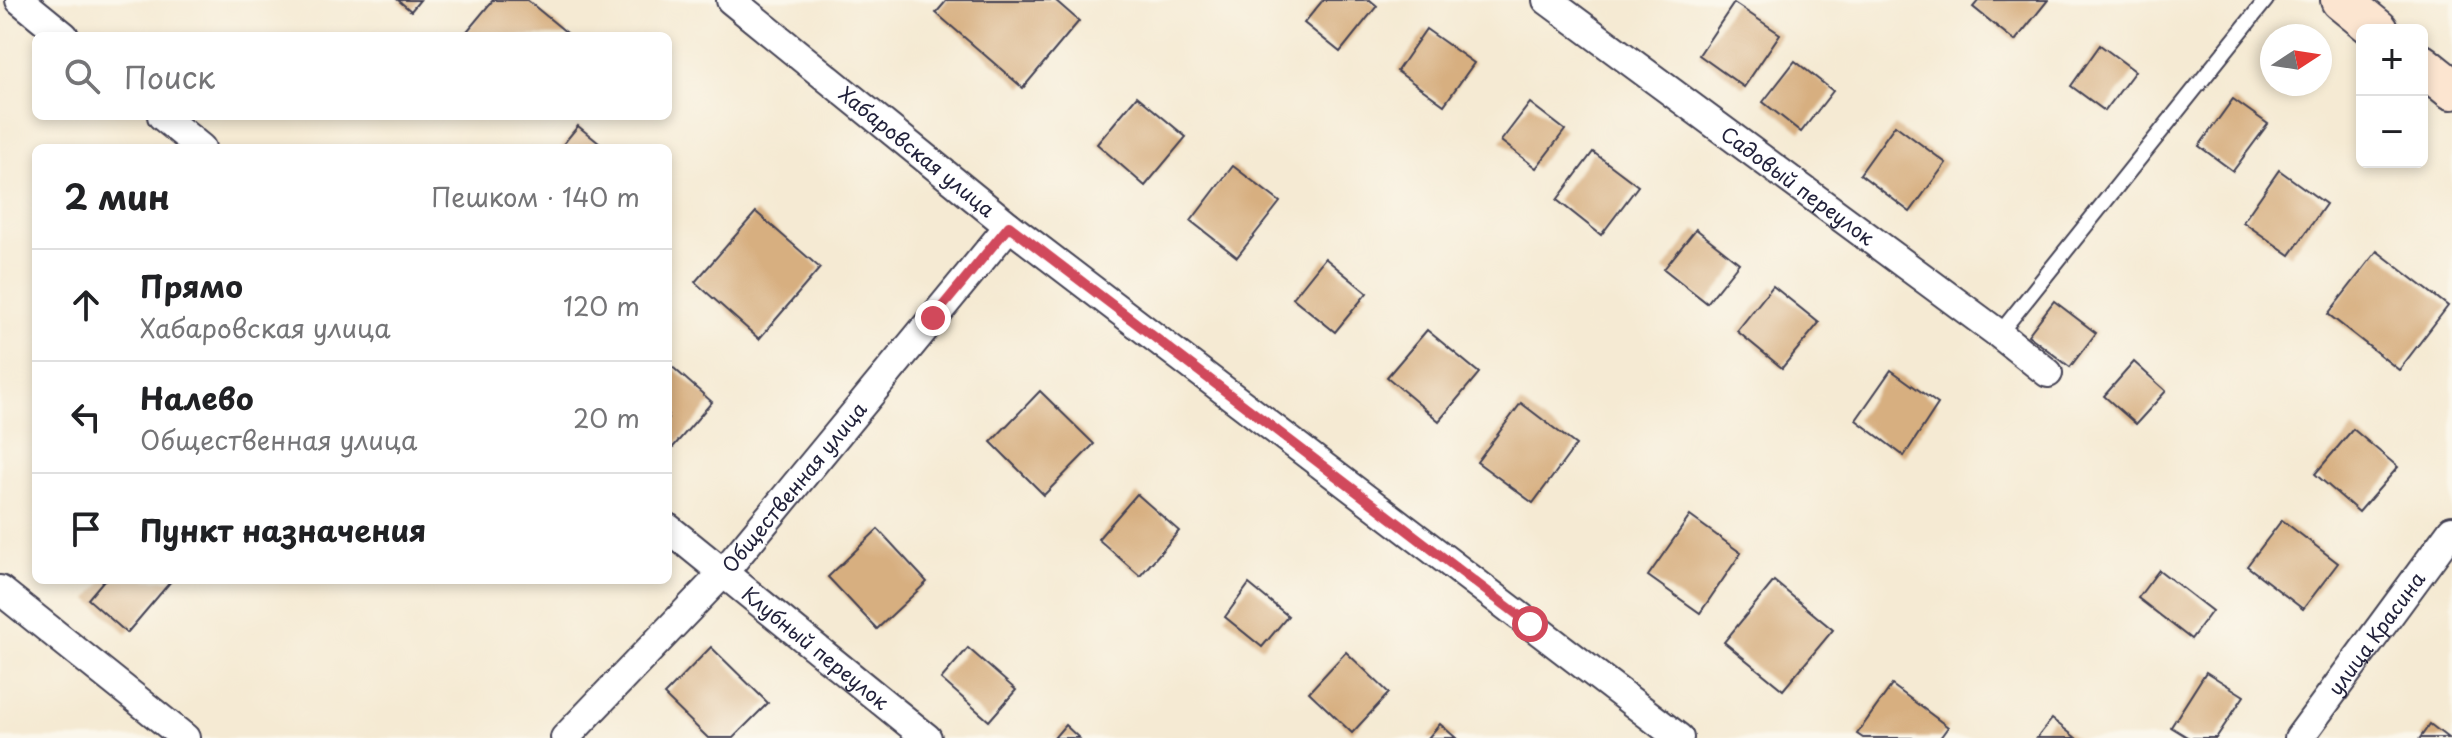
<!DOCTYPE html>
<html lang="ru">
<head>
<meta charset="utf-8">
<style>
	body { margin:0; font-family:"Playpen Sans",sans-serif; background:#f6f6f6; color:#202124 }
	.controls { position:absolute; right:24px; top:24px; display:grid; overflow:hidden; border-radius:12px; box-shadow:0 4px 12px #0003 }
	.controls button { width:72px; height:72px; display:grid; place-items:center; padding:0; border:0; border-bottom:2px solid #e0e0e0; background:#fff; color:#202124; font:40px sans-serif }
	.compass { position:absolute; left:2260px; top:24px; width:72px; height:72px; border-radius:50%; background:#fff; box-shadow:0 4px 12px #0003; rotate:78deg }
	.stop { position:absolute; width:24px; height:24px; margin:-18px; border:6px solid #d1495b; border-radius:50%; background:#fff }
	.stop.end { background:#d1495b; border-color:#fff; box-shadow:0 2px 8px #0008 }
	.list { margin:0; padding:0; list-style:none }
	h2 { display:flex; justify-content:space-between; align-items:center; height:104px; margin:0; padding:0 32px; font-size:34px }
	h2 small { font-size:26px; font-weight:400; color:#757577 }
	.list li { display:grid; grid-template-columns:52px 1fr auto; gap:24px; align-items:center; box-sizing:border-box; height:112px; padding:0 32px; border-top:2px solid #e0e0e0 }
	.list b { display:block; font-size:30px; white-space:nowrap }
	.list p { margin:0; font-size:26px; white-space:nowrap; color:#757577 }
	.list em { font-size:26px; font-style:normal; color:#757577 }
	.icon { flex:none; width:44px; height:44px; fill:none; stroke:currentColor; stroke-width:2; stroke-linecap:round; stroke-linejoin:round }
	.map { position:relative; flex:none; width:2452px; height:738px; overflow:hidden }
	.search { position:absolute; background:#fff; box-shadow:0 4px 12px #0003; left:32px; top:32px; width:640px; height:88px; display:flex; align-items:center; gap:20px; box-sizing:border-box; padding:0 28px; border-radius:12px; color:#757577; font-size:30px }
	.panel { position:absolute; background:#fff; box-shadow:0 4px 12px #0003; left:32px; top:144px; width:640px; height:440px; border-radius:12px }
	.map>svg:first-child { display:block }
</style>
</head>
<body>
<div class="map">
<svg width="2452" height="738" viewBox="0 0 2452 738">
	<rect width="100%" height="100%" fill="#fbf7ec"/>
	<filter id="ink" filterUnits="userSpaceOnUse"><feTurbulence type="fractalNoise" baseFrequency=".0125" numOctaves="2"/><feDisplacementMap in="SourceGraphic" scale="16" xChannelSelector="R" yChannelSelector="G"/><feConvolveMatrix kernelMatrix="1 2 1 2 8 2 1 2 1" color-interpolation-filters="sRGB"/></filter>
	<filter id="wash" filterUnits="userSpaceOnUse"><feTurbulence type="fractalNoise" baseFrequency=".006" numOctaves="4" result="noise"/><feDisplacementMap in="SourceGraphic" scale="32" xChannelSelector="R" yChannelSelector="G"/><feGaussianBlur stdDeviation="1.8" result="paint"/><feColorMatrix in="noise" values="0 0 0 0 0 0 0 0 0 0 0 0 0 0 0 0 0 1.4 0 .05"/><feComposite in="paint" operator="in"/></filter>
	<g filter="url(#wash)">
		<rect width="100%" height="100%" fill="#f5ead3"/>
		<g id="blocks">
			<g fill="#d7af80">
				<path d="M398 0H420L411 11Z"/>
				<path d="M493 0H527L567 33 565 36H463Z"/>
				<path d="M947 0H1055L1079 21 1023 88 936 13Z"/>
				<path d="M1323 0H1370L1377 6 1340 52 1304 23Z"/>
				<path d="M1979 0H2048L2015 41 1973 7Z"/>
				<path d="M1734 3 1780 34 1744 87 1699 55Z"/>
				<path d="M1426 29 1474 63 1444 105 1397 71Z"/>
				<path d="M2100 45 2135 71 2105 111 2071 86Z"/>
				<path d="M1795 61 1833 91 1801 132 1763 102Z"/>
				<path d="M1137 96 1186 137 1145 186 1097 144Z"/>
				<path d="M2233 99 2268 124 2233 171 2199 146Z"/>
				<path d="M1530 103 1565 130 1536 168 1501 141Z"/>
				<path d="M1895 125 1946 163 1910 212 1860 174Z"/>
				<path d="M578 126 605 148H560Z"/>
				<path d="M1593 152 1638 186 1601 235 1557 200Z"/>
				<path d="M1233 166 1280 202 1237 257 1191 221Z"/>
				<path d="M2279 170 2326 204 2290 255 2243 222Z"/>
				<path d="M756 212 820 268 759 339 695 282Z"/>
				<path d="M1696 229 1739 263 1707 303 1664 269Z"/>
				<path d="M2377 251 2448 306 2399 370 2328 314Z"/>
				<path d="M1325 258 1367 293 1335 332 1293 298Z"/>
				<path d="M1773 286 1819 323 1782 368 1737 331Z"/>
				<path d="M2054 301 2096 333 2070 367 2028 335Z"/>
				<path d="M1427 330 1479 373 1439 421 1387 377Z"/>
				<path d="M2134 362 2166 391 2136 424 2104 396Z"/>
				<path d="M668 363 712 402 668 453Z"/>
				<path d="M1891 370 1938 404 1904 456 1856 420Z"/>
				<path d="M1040 391 1094 444 1044 495 991 442Z"/>
				<path d="M1521 403 1576 445 1533 503 1477 462Z"/>
				<path d="M2353 429 2398 467 2359 512 2315 474Z"/>
				<path d="M1137 494 1179 531 1140 576 1098 539Z"/>
				<path d="M1690 516 1741 553 1700 613 1648 576Z"/>
				<path d="M2282 520 2338 563 2303 609 2247 566Z"/>
				<path d="M878 529 927 582 877 629 828 577Z"/>
				<path d="M2159 570 2212 611 2191 639 2138 598Z"/>
				<path d="M104 580H172L127 633 88 599Z"/>
				<path d="M1774 581 1833 630 1783 690 1724 642Z"/>
				<path d="M1249 584 1288 616 1262 647 1225 617Z"/>
				<path d="M711 647 768 703 733 738H708L664 695Z"/>
				<path d="M968 648 1016 690 989 721 941 679Z"/>
				<path d="M1346 652 1389 693 1352 733 1309 692Z"/>
				<path d="M2206 672 2244 696 2216 738H2189L2171 727Z"/>
				<path d="M1892 685 1948 727 1940 738H1863L1857 734Z"/>
				<path d="M2052 719 2076 738H2037Z"/>
				<path d="M1440 724 1456 738H1428Z"/>
				<path d="M2430 724 2448 738H2420Z"/>
				<path d="M1065 725 1079 738H1054Z"/>
			</g>
		</g>
	</g>
	<g filter="url(#ink)">
		<use href="#blocks" fill-opacity="0" stroke="#424052" stroke-width="2"/>
		<g fill="none" stroke-linecap="round" stroke-linejoin="round">
			<defs>
				<path id="lane" d="M1999 334 2266 0"/>
				<g id="street">
					<path d="M20 0 64 36"/>
					<path id="s1" d="M731 0 1009 226 1679 738"/>
					<path id="s2" d="M1547 0 1999 334 2048 373"/>
					<path d="M162 116 201 148"/>
					<path id="s3" d="M668 528 927 738"/>
					<path d="M0 590 185 738"/>
					<path id="s4" d="M565 738 723 573 1009 226"/>
					<path id="s5" d="M2299 738 2452 530"/>
				</g>
				<g id="secondary">
					<path d="M2341 0 2378 30"/>
					<path d="M2422 65 2452 89"/>
				</g>
			</defs>
			<use href="#lane" stroke="#424052" stroke-width="18"/>
			<use href="#street" stroke="#424052" stroke-width="32"/>
			<use href="#secondary" stroke="#424052" stroke-width="44"/>
			<use href="#lane" stroke="#fff" stroke-width="14"/>
			<use href="#street" stroke="#fff" stroke-width="28"/>
			<use href="#secondary" stroke="#fce5d0" stroke-width="40"/>
		</g>
	</g>
	<g fill="none" stroke-linecap="round" stroke-linejoin="round" filter="url(#ink)">
		<path stroke="#d1495b" stroke-width="10" d="M933 318 1009 226 1530 624"/>
	</g>
	<g text-anchor="middle" dominant-baseline="central" stroke-width="6" stroke-linejoin="round" paint-order="stroke">
		<g font-size="20" fill="#22223b" stroke="#fbf7ec">
			<text stroke="none"><textPath href="#s1" startOffset="240">Хабаровская улица</textPath></text>
			<text stroke="none"><textPath href="#s2" startOffset="312">Садовый переулок</textPath></text>
			<text stroke="none"><textPath href="#s4" startOffset="340">Общественная улица</textPath></text>
			<text stroke="none"><textPath href="#s5" startOffset="130">улица Красина</textPath></text>
			<text stroke="none"><textPath href="#s3" startOffset="190">Клубный переулок</textPath></text>
		</g>
	</g>
</svg>
<div class="controls">
<button>+</button>
<button>−</button>
</div>
<svg class="compass" viewBox="-18 -18 36 36"><path d="M0-13l5 13h-10z" fill="#e53935"/><path d="M0 13l5-13h-10z" fill="#757577"/></svg>
<div class="stop" style="left:1530px;top:624px"></div>
<div class="stop end" style="left:933px;top:318px"></div>
<div class="search"><svg class="icon" aria-label="search" viewBox="0 0 24 24"><circle cx="10" cy="10" r="6"/><path d="M15 15l6 6"/></svg>Поиск</div>
<section class="panel">
<h2>2 мин<small>Пешком · 140 m</small></h2>
<ul class="list">
<li><svg class="icon" aria-label="ahead" viewBox="0 0 24 24"><path d="M12 20V5M6 11l6-6 6 6"/></svg><div><b>Прямо</b><p>Хабаровская улица</p></div><em>120 m</em></li>
<li><svg class="icon" aria-label="left" viewBox="0 0 24 24"><path d="M17 20v-9H6M10 6l-5 5 5 5"/></svg><div><b>Налево</b><p>Общественная улица</p></div><em>20 m</em></li>
<li><svg class="icon" aria-label="arrive" viewBox="0 0 24 24"><path d="M6 21V4h12l-3 4 3 4H6"/></svg><div><b>Пункт назначения</b></div></li>
</ul>
</section>
</div>
</body>
</html>
